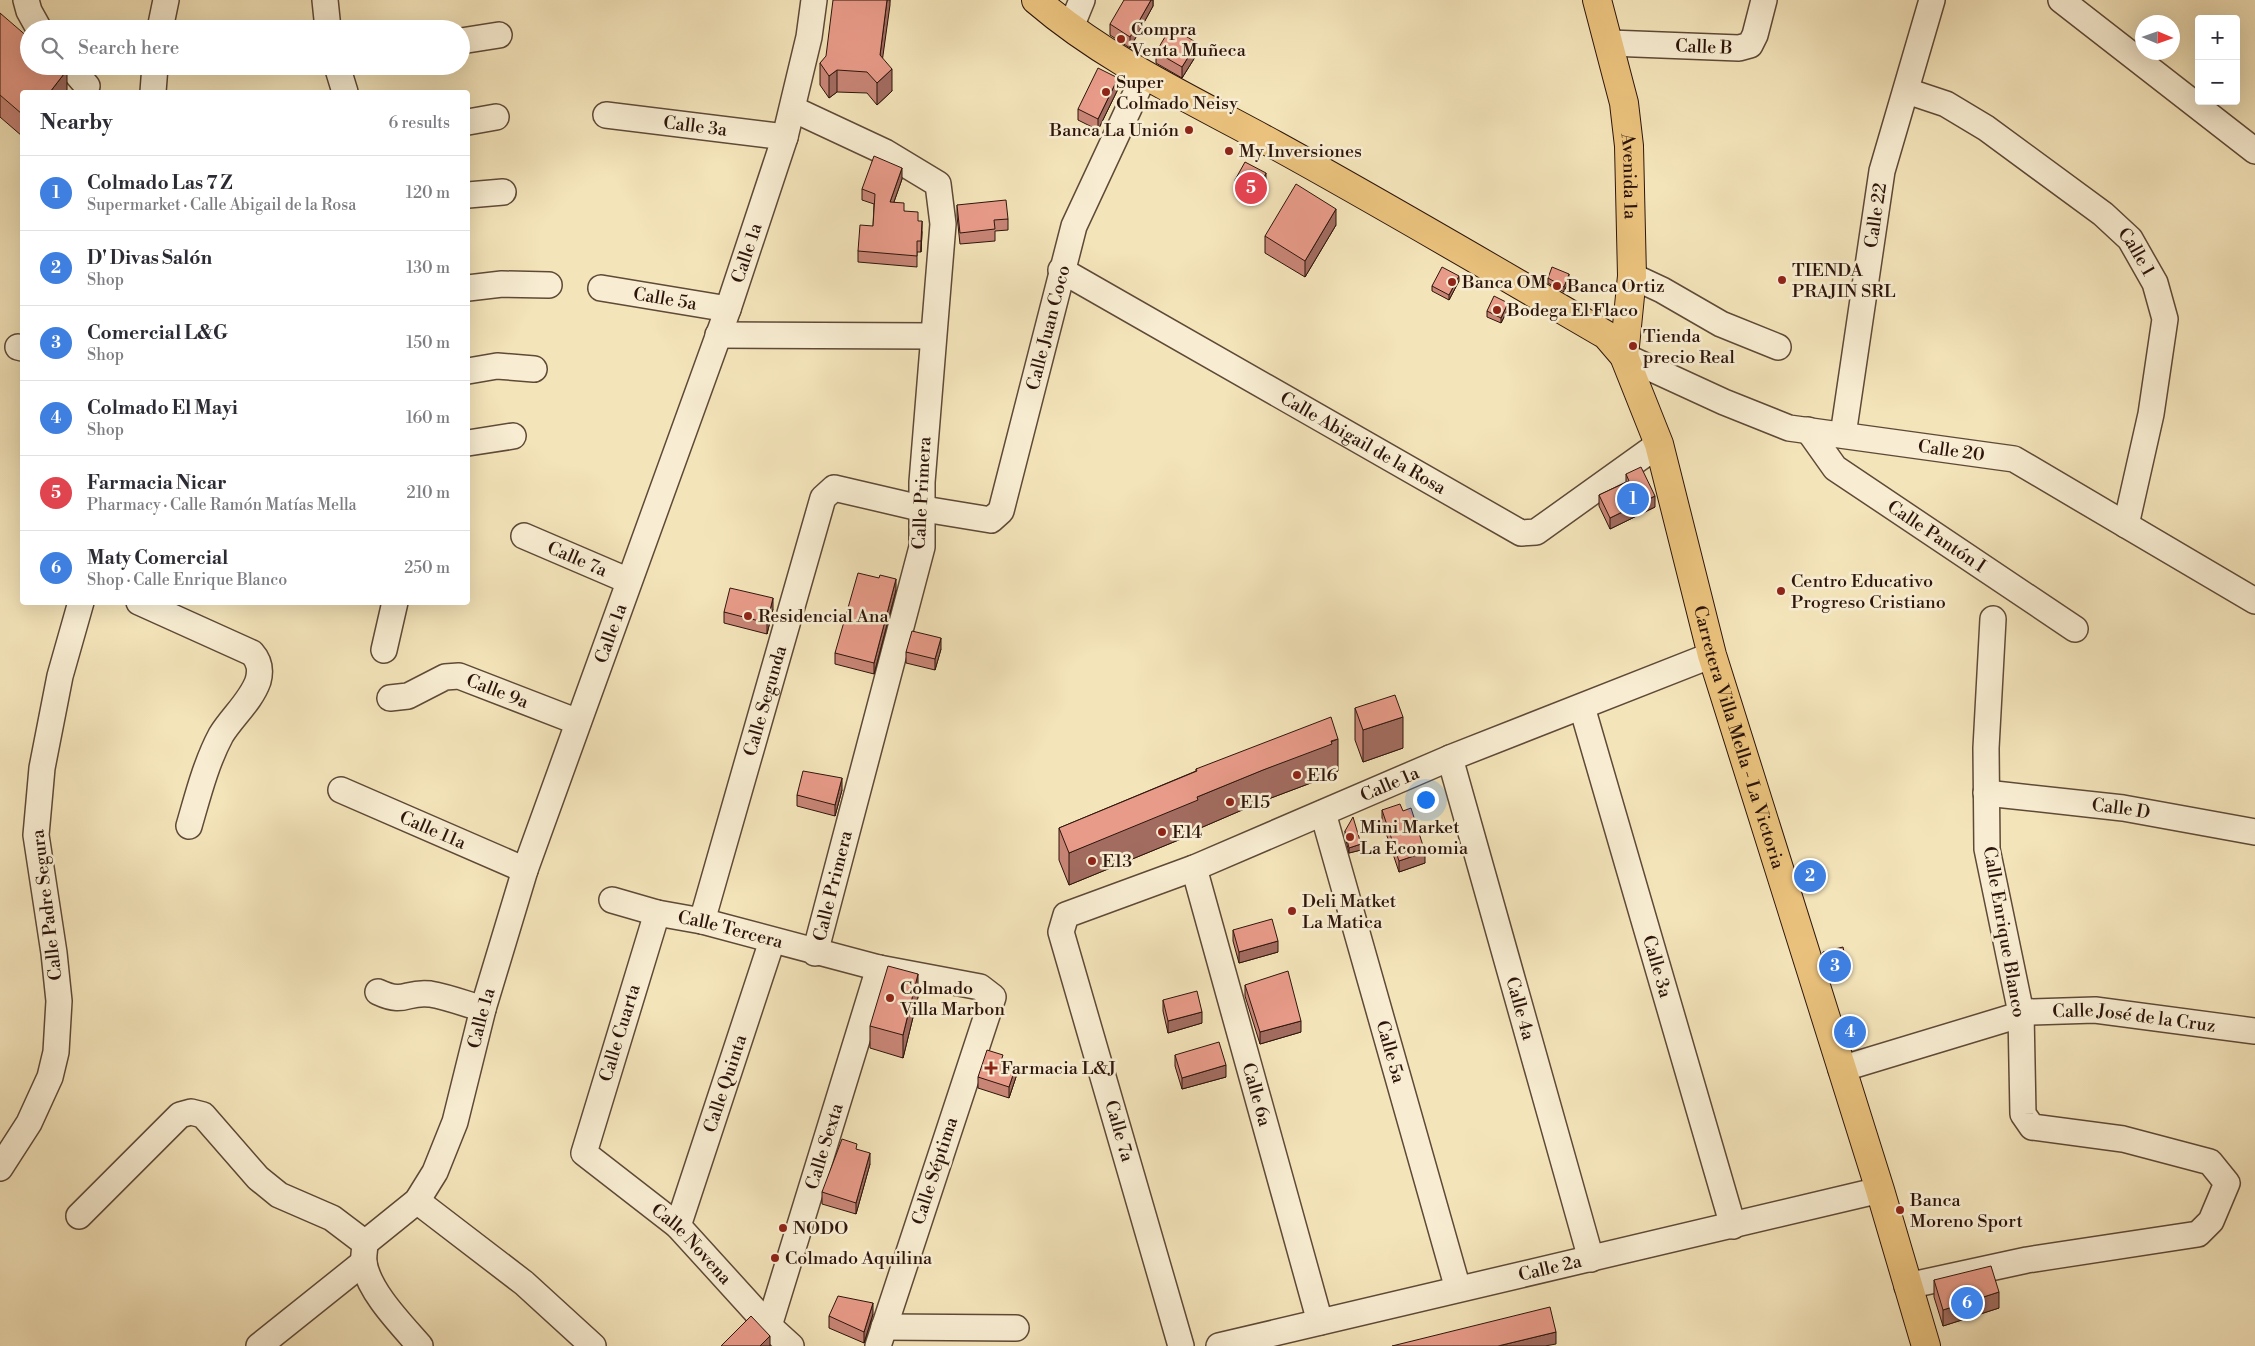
<!DOCTYPE html>
<html lang="en">
<head>
<meta charset="utf-8">
<style>
	body { margin:0; font-family:"Libre Bodoni",serif; background:#f7f7f7; color:#2b2b33 }
	.controls { position:absolute; right:15px; top:15px; display:grid; overflow:hidden; border-radius:5px; box-shadow:0 5px 20px #0002 }
	.controls button { width:45px; height:45px; display:grid; place-items:center; padding:0; border:0; border-bottom:1px solid #e1e1e2; background:#fff; color:#2b2b33; font:25px sans-serif }
	.compass { position:absolute; left:2135px; top:15px; width:45px; height:45px; border-radius:50%; background:#fff; box-shadow:0 5px 20px #0002; rotate:92deg }
	.you { position:absolute; left:1425px; top:799px; width:18px; height:18px; margin:-12px; border:4px solid #fff; border-radius:50%; background:#1a73e8; box-shadow:0 0 0 8px #1a73e833 }
	.badge { display:grid; place-items:center; width:32px; height:32px; border-radius:50%; background:#111827; color:#fff; font-size:16px; font-weight:700 }
	.pin { position:absolute; translate:-50% -50%; border:2px solid #fff; box-shadow:0 1px 5px #0006 }
	.list { margin:0; padding:0; list-style:none }
	h2 { display:flex; justify-content:space-between; align-items:center; height:65px; margin:0; padding:0 20px; font-size:21px }
	h2 small { font-size:16px; font-weight:400; color:#7c7c81 }
	.list li { display:grid; grid-template-columns:32px 1fr auto; gap:15px; align-items:center; box-sizing:border-box; height:75px; padding:0 20px; border-top:1px solid #e1e1e2 }
	.list b { display:block; font-size:19px; white-space:nowrap }
	.list p { margin:0; font-size:16px; white-space:nowrap; color:#7c7c81 }
	.list em { font-size:16px; font-style:normal; color:#7c7c81 }
	.icon { flex:none; width:28px; height:28px; fill:none; stroke:currentColor; stroke-width:2; stroke-linecap:round; stroke-linejoin:round }
	.map { position:relative; flex:none; width:2255px; height:1346px; overflow:hidden }
	.search { position:absolute; background:#fff; box-shadow:0 5px 20px #0002; left:20px; top:20px; width:450px; height:55px; display:flex; align-items:center; gap:12px; box-sizing:border-box; padding:0 18px; border-radius:28px; color:#7c7c81; font-size:19px }
	.panel { position:absolute; background:#fff; box-shadow:0 5px 20px #0002; left:20px; top:90px; width:450px; height:515px; border-radius:5px }
	.map>svg:first-child { display:block }
</style>
</head>
<body>
<div class="map">
<svg width="2255" height="1346" viewBox="0 0 2255 1346">
	<rect width="100%" height="100%" fill="#f4e4ba"/>
	<filter id="stains"><feTurbulence type="fractalNoise" baseFrequency=".004" numOctaves="4"/><feColorMatrix values="0 0 0 0 .2 0 0 0 0 .09 0 0 0 0 .02 0 0 0 .5 -.17"/></filter>
	<radialGradient id="worn" r=".72"><stop offset=".6" stop-color="#630" stop-opacity="0"/><stop offset="1" stop-color="#630" stop-opacity=".3"/></radialGradient>
	<g fill="none" stroke-linecap="round" stroke-linejoin="round">
		<defs>
			<g id="minor">
				<path d="M26 0 29 11 39 29"/>
				<path d="M325 0 328 29"/>
				<path d="M2061 0 2255 151"/>
				<path d="M1071 27 1082 0"/>
				<path d="M160 29 166 0"/>
				<path d="M461 41 499 35"/>
				<path id="s1" d="M1610 43 1739 48 1750 45 1755 35 1764 0"/>
				<path d="M70 66 87 86"/>
				<path d="M337 66 345 92"/>
				<path id="s2" d="M1907 91 1946 104 1986 128 2103 214 2130 239 2155 283 2165 319 2151 414 2126 525"/>
				<path d="M153 92 155 66"/>
				<path d="M793 109 885 152 938 184 943 224 922 482V547L815 953"/>
				<path id="s3" d="M606 115 785 137"/>
				<path d="M468 122 496 117"/>
				<path d="M468 195 503 192"/>
				<path id="s4" d="M1061 270 1521 533 1536 532 1659 444"/>
				<path d="M1632 276 1662 290 1721 324 1778 347"/>
				<path d="M468 288 502 284 549 285"/>
				<path id="s5" d="M601 288 728 309"/>
				<path d="M718 335 933 336"/>
				<path d="M18 347 22 348"/>
				<path id="s6" d="M1624 356 1724 402 1789 428 2014 459 2255 601"/>
				<path d="M468 371 497 366 534 369"/>
				<path id="s7" d="M1808 430 1835 468 2075 629"/>
				<path id="s8" d="M1843 435 1882 171 1932 0"/>
				<path d="M468 443 513 436"/>
				<path id="s9" d="M524 536 629 581"/>
				<path d="M139 602 252 653C260 662 261 670 258 681 251 701 232 717 221 735 206 763 198 795 189 826"/>
				<path d="M384 650 395 602"/>
				<path id="s10" d="M390 698 408 696 445 677 459 676 578 722"/>
				<path id="s11" d="M1582 707 1733 1226"/>
				<path id="s12" d="M1450 758 1591 1259"/>
				<path id="s13" d="M341 790 525 870"/>
				<path id="s14" d="M1986 793 2123 808 2255 832"/>
				<path id="s15" d="M1323 813 1458 1289"/>
				<path id="s16" d="M1194 868 1320 1322"/>
				<path id="s17" d="M612 900 657 913 702 921 879 968 980 987 993 997 878 1346"/>
				<path id="s18" d="M657 913 584 1153 678 1226 769 1326 791 1346"/>
				<path id="s19" d="M702 921 823 498 834 488 924 509 991 520 1001 511 1074 226 1144 76"/>
				<path d="M378 992C406 1005 405 991 430 994 448 997 466 1004 483 1009"/>
				<path id="s20" d="M1841 1069 2029 1012 2095 1010 2255 1031"/>
				<path d="M0 1168 29 1123 50 1077 56 1052 59 1001 54 953 36 835 42 768 60 676 81 602"/>
				<path d="M417 1201 524 1283 593 1346"/>
				<path d="M79 1216 180 1115 191 1112 203 1115 258 1178 279 1195 332 1218 365 1243C365 1249 363 1256 364 1263 369 1292 401 1324 420 1346"/>
				<path id="s21" d="M678 1226 772 941"/>
				<path id="s22" d="M365 1243 417 1201 435 1172 455 1122 483 1009 525 870 728 309 785 137 809 37 814 0"/>
				<path d="M1907 1286 2027 1260 2198 1234 2211 1221 2227 1183 2210 1162 2123 1139 2032 1127 2023 1114 2021 1013 1987 849 1986 748 1993 619"/>
				<path id="s23" d="M769 1326 879 968"/>
				<path d="M884 1327 1016 1328"/>
				<path d="M259 1346 364 1262"/>
				<path id="s24" d="M1181 1346 1061 932 1066 915 1194 868 1450 758 1712 655"/>
				<path id="s25" d="M1219 1346 1880 1190"/>
			</g>
			<g id="major">
				<path id="s26" d="M1036 0C1107 61 1193 100 1275 145 1386 206 1496 271 1606 335L1624 356 1659 444 1712 655 1880 1190 1926 1346"/>
				<path id="s27" d="M1597 0 1624 103 1629 146 1632 276 1624 356"/>
			</g>
		</defs>
		<use href="#minor" stroke="#5f4937" stroke-width="28"/>
		<use href="#major" stroke="#2d150b" stroke-width="30"/>
		<use href="#minor" stroke="#f8edd2" stroke-width="25"/>
		<use href="#major" stroke="#eac27d" stroke-width="28"/>
	</g>
	<g fill="#c88576" stroke="#2d150b">
		<path d="M890 0 882 58 892 91 877 105 867 93 837 92 829 98 820 85V63Z"/>
		<path d="M1153 0V6L1130 48 1110 35V24Z"/>
		<path d="M0 13 67 92H22V136L0 117Z"/>
		<path d="M1156 52 1197 54 1182 78 1156 63Z"/>
		<path d="M1118 89 1098 130 1078 120V109Z"/>
		<path d="M902 179 894 202 904 211 918 221 922 232 921 252H917V267L858 262V251L873 226 874 204 862 200V189Z"/>
		<path d="M1235 180 1266 184 1257 203 1235 191Z"/>
		<path d="M957 205 1008 219V230L995 231V241L960 244 957 216Z"/>
		<path d="M1336 225 1305 277 1265 253V236Z"/>
		<path d="M1548 278 1569 279 1564 292 1548 283Z"/>
		<path d="M1459 281 1449 300 1432 291V286Z"/>
		<path d="M1508 309 1501 323 1487 317V311Z"/>
		<path d="M1626 474 1655 507 1610 529 1599 506V495L1626 482Z"/>
		<path d="M896 590 874 674 835 664V653Z"/>
		<path d="M773 609 767 634 724 623V612Z"/>
		<path d="M941 649 935 670 906 663V652Z"/>
		<path d="M1355 708 1403 748 1363 762 1355 740Z"/>
		<path d="M1196 769 1338 771 1332 773V775L1263 801 1198 829V832L1069 885 1059 860V828L1196 771Z"/>
		<path d="M842 790 835 816 797 806V795Z"/>
		<path d="M1382 810 1403 811 1425 863 1399 872 1382 821Z"/>
		<path d="M1345 831 1361 850 1349 853 1345 836Z"/>
		<path d="M1233 930 1278 952 1239 963 1233 941Z"/>
		<path d="M1823 952 1846 967 1828 972 1823 957Z"/>
		<path d="M1245 985 1301 1032 1260 1044 1245 996Z"/>
		<path d="M918 997 903 1058 870 1048V1026Z"/>
		<path d="M1163 1000 1202 1023 1168 1033 1163 1011Z"/>
		<path d="M1175 1055 1226 1077 1182 1089 1175 1066Z"/>
		<path d="M1003 1062 1016 1077 1009 1098 978 1088V1077Z"/>
		<path d="M857 1149 870 1164 856 1214 822 1204V1192Z"/>
		<path d="M1934 1280 1999 1308 1943 1326 1934 1297Z"/>
		<path d="M873 1314 864 1343 829 1328V1316Z"/>
	</g>
	<g fill="#a26c60" stroke="#2d150b">
		<path d="M887 0H890V5L880 77V55Z"/>
		<path d="M1151 0H1153V6L1130 48V37Z"/>
		<path d="M1197 43V54L1182 78V67Z"/>
		<path d="M892 69V91L877 105V83Z"/>
		<path d="M67 70V92H50Z"/>
		<path d="M837 70V92L829 98V76Z"/>
		<path d="M1118 78V89L1098 130V119Z"/>
		<path d="M902 168V179L890 213V202Z"/>
		<path d="M1266 173V184L1257 203V192Z"/>
		<path d="M1336 209V225L1305 277V261Z"/>
		<path d="M922 221V232L921 252V241Z"/>
		<path d="M1569 274V279L1564 292V287Z"/>
		<path d="M1459 276V281L1449 300V295Z"/>
		<path d="M1508 303V309L1501 323V318Z"/>
		<path d="M1655 496V507L1610 529V518Z"/>
		<path d="M896 579V590L874 674V663Z"/>
		<path d="M773 598V609L767 634V623Z"/>
		<path d="M941 638V649L935 670V659Z"/>
		<path d="M1403 717V748L1363 762V730Z"/>
		<path d="M1338 739V771L1332 773V775L1263 801 1198 829V832L1069 885V853L1197 797Z"/>
		<path d="M842 778V790L835 816V805Z"/>
		<path d="M1361 844V850L1349 853V848Z"/>
		<path d="M1425 852V863L1399 872V861Z"/>
		<path d="M1278 941V952L1239 963V952Z"/>
		<path d="M1846 962V967L1828 972V967Z"/>
		<path d="M918 974V997L903 1058V1035Z"/>
		<path d="M1202 1012V1023L1168 1033V1021Z"/>
		<path d="M1301 1021V1032L1260 1044V1032Z"/>
		<path d="M1226 1065V1077L1182 1089V1078Z"/>
		<path d="M1016 1066V1077L1009 1098V1087Z"/>
		<path d="M870 1153V1164L856 1214V1203Z"/>
		<path d="M1999 1292V1308L1943 1326V1310Z"/>
		<path d="M873 1303V1314L864 1343V1332Z"/>
		<path d="M1556 1332V1344L1545 1346H1498Z"/>
		<path d="M770 1336V1346H760Z"/>
	</g>
	<g fill="#e89b89" stroke="#2d150b">
		<path d="M833 0H887L880 55 892 69 877 83 867 72 837 70 829 76 820 63 826 56Z"/>
		<path d="M1124 0H1151L1130 37 1110 24Z"/>
		<path d="M0 13 29 38V66H63L67 70 50 92H22V114L0 95Z"/>
		<path d="M1171 27 1197 43 1182 67 1156 52Z"/>
		<path d="M1098 68 1118 78 1098 119 1078 109Z"/>
		<path d="M874 156 902 168 890 202 904 203V211L918 212V221H922L921 241H917V256L858 251 860 225 873 226 875 194 862 189Z"/>
		<path d="M1245 162 1266 173 1257 192 1235 180Z"/>
		<path d="M1296 184 1336 209 1305 261 1265 236Z"/>
		<path d="M1006 200 1008 219 994 220 995 229 960 233 957 205Z"/>
		<path d="M1442 267 1459 276 1449 295 1432 286Z"/>
		<path d="M1552 267 1569 274 1564 287 1548 278Z"/>
		<path d="M1494 296 1508 303 1501 318 1487 311Z"/>
		<path d="M1641 467 1655 496 1610 518 1599 495 1629 481 1626 474Z"/>
		<path d="M858 573 879 578 880 575 896 579 874 663 835 653Z"/>
		<path d="M730 588 773 598 767 623 724 612Z"/>
		<path d="M912 631 941 638 935 659 906 652Z"/>
		<path d="M1395 695 1403 717 1363 730 1355 708Z"/>
		<path d="M1331 717 1338 739 1331 741 1332 744 1263 770 1197 797 1198 800 1069 853 1059 828 1197 771 1196 769Z"/>
		<path d="M803 771 842 778 835 805 797 795Z"/>
		<path d="M1400 804 1403 811 1411 808 1425 852 1399 861 1382 810Z"/>
		<path d="M1353 817 1361 844 1349 848 1345 831Z"/>
		<path d="M1272 919 1278 941 1239 952 1233 930Z"/>
		<path d="M1843 947 1846 962 1828 967 1823 952Z"/>
		<path d="M888 966 918 974 903 1035 870 1026Z"/>
		<path d="M1288 971 1301 1021 1260 1032 1245 985Z"/>
		<path d="M1197 991 1202 1012 1168 1021 1163 1000Z"/>
		<path d="M1219 1042 1226 1065 1182 1078 1175 1055Z"/>
		<path d="M987 1050 1003 1055 1001 1061 1016 1066 1009 1087 978 1077Z"/>
		<path d="M842 1139 857 1144 856 1149 870 1153 856 1203 822 1192Z"/>
		<path d="M1991 1266 1999 1292 1943 1310 1934 1280Z"/>
		<path d="M838 1296 873 1303 864 1332 829 1316Z"/>
		<path d="M1550 1307 1556 1332 1498 1346H1392Z"/>
		<path d="M751 1316 770 1336 760 1346H721Z"/>
	</g>
	<g fill="#8f2418" stroke="#f8edd2" stroke-width="2">
		<circle cx="1121" cy="39" r="5"/>
		<circle cx="1106" cy="92" r="5"/>
		<circle cx="1189" cy="130" r="5"/>
		<circle cx="1229" cy="151" r="5"/>
		<circle cx="1782" cy="280" r="5"/>
		<circle cx="1452" cy="282" r="5"/>
		<circle cx="1557" cy="286" r="5"/>
		<circle cx="1497" cy="310" r="5"/>
		<circle cx="1633" cy="346" r="5"/>
		<circle cx="1781" cy="591" r="5"/>
		<circle cx="748" cy="616" r="5"/>
		<circle cx="1297" cy="775" r="5"/>
		<circle cx="1230" cy="802" r="5"/>
		<circle cx="1162" cy="832" r="5"/>
		<circle cx="1350" cy="837" r="5"/>
		<circle cx="1092" cy="861" r="5"/>
		<circle cx="1292" cy="911" r="5"/>
		<circle cx="890" cy="998" r="5"/>
		<path d="M988.5 1060.5h5v5h5v5h-5v5h-5v-5h-5v-5h5z"/>
		<circle cx="1900" cy="1210" r="5"/>
		<circle cx="783" cy="1228" r="5"/>
		<circle cx="775" cy="1258" r="5"/>
	</g>
	<g text-anchor="middle" dominant-baseline="central" stroke-width="5" stroke-linejoin="round" paint-order="stroke">
		<g font-size="18" fill="#2d150b" stroke="#f8edd2" text-anchor="start">
			<text x="1131" y="29">Compra<tspan x="1131" dy="21">Venta Muñeca</tspan></text>
			<text x="1116" y="82">Super<tspan x="1116" dy="21">Colmado Neisy</tspan></text>
			<text x="1179" y="130" text-anchor="end">Banca La Unión</text>
			<text x="1239" y="151">My Inversiones</text>
			<text x="1792" y="270">TIENDA<tspan x="1792" dy="21">PRAJIN SRL</tspan></text>
			<text x="1462" y="282">Banca OM</text>
			<text x="1567" y="286">Banca Ortiz</text>
			<text x="1507" y="310">Bodega El Flaco</text>
			<text x="1643" y="336">Tienda<tspan x="1643" dy="21">precio Real</tspan></text>
			<text x="1791" y="581">Centro Educativo<tspan x="1791" dy="21">Progreso Cristiano</tspan></text>
			<text x="758" y="616">Residencial Ana</text>
			<text x="1307" y="775">E16</text>
			<text x="1240" y="802">E15</text>
			<text x="1360" y="827">Mini Market<tspan x="1360" dy="21">La Economia</tspan></text>
			<text x="1172" y="832">E14</text>
			<text x="1102" y="861">E13</text>
			<text x="1302" y="901">Deli Matket<tspan x="1302" dy="21">La Matica</tspan></text>
			<text x="900" y="988">Colmado<tspan x="900" dy="21">Villa Marbon</tspan></text>
			<text x="1001" y="1068">Farmacia L&amp;J</text>
			<text x="1910" y="1200">Banca<tspan x="1910" dy="21">Moreno Sport</tspan></text>
			<text x="793" y="1228">NODO</text>
			<text x="785" y="1258">Colmado Aquilina</text>
		</g>
		<g font-size="18" fill="#2d150b" stroke="#f8edd2">
			<text stroke="none"><textPath href="#s1" startOffset="94">Calle B</textPath></text>
			<text stroke="none"><textPath href="#s3" startOffset="90">Calle 3a</textPath></text>
			<text stroke="none"><textPath href="#s27" startOffset="180">Avenida 1a</textPath></text>
			<text stroke="none"><textPath href="#s8" startOffset="222">Calle 22</textPath></text>
			<text stroke="none"><textPath href="#s22" startOffset="1072">Calle 1a</textPath></text>
			<text stroke="none"><textPath href="#s2" startOffset="284">Calle 1</textPath></text>
			<text stroke="none"><textPath href="#s5" startOffset="65">Calle 5a</textPath></text>
			<text stroke="none"><textPath href="#s19" startOffset="818">Calle Juan Coco</textPath></text>
			<text stroke="none"><textPath href="#s4" startOffset="348">Calle Abigail de la Rosa</textPath></text>
			<text stroke="none"><textPath href="#s6" startOffset="344">Calle 20</textPath></text>
			<text transform="translate(922 493) rotate(-87)">Calle Primera</text>
			<text stroke="none"><textPath href="#s7" startOffset="169">Calle Pantón I</textPath></text>
			<text stroke="none"><textPath href="#s9" startOffset="58">Calle 7a</textPath></text>
			<text stroke="none"><textPath href="#s22" startOffset="668">Calle 1a</textPath></text>
			<text stroke="none"><textPath href="#s10" startOffset="115">Calle 9a</textPath></text>
			<text stroke="none"><textPath href="#s19" startOffset="229">Calle Segunda</textPath></text>
			<text stroke="none"><textPath href="#s26" startOffset="1088">Carretera Villa Mella - La Victoria</textPath></text>
			<text stroke="none"><textPath href="#s24" startOffset="798">Calle 1a</textPath></text>
			<text stroke="none"><textPath href="#s14" startOffset="136">Calle D</textPath></text>
			<text stroke="none"><textPath href="#s13" startOffset="100">Calle 11a</textPath></text>
			<text transform="translate(833 886) rotate(-76)">Calle Primera</text>
			<text transform="translate(47 905) rotate(-97)">Calle Padre Segura</text>
			<text stroke="none"><textPath href="#s17" startOffset="122">Calle Tercera</textPath></text>
			<text transform="translate(2004 932) rotate(80)">Calle Enrique Blanco</text>
			<text stroke="none"><textPath href="#s11" startOffset="270">Calle 3a</textPath></text>
			<text stroke="none"><textPath href="#s12" startOffset="260">Calle 4a</textPath></text>
			<text stroke="none"><textPath href="#s22" startOffset="262">Calle 1a</textPath></text>
			<text stroke="none"><textPath href="#s20" startOffset="302">Calle José de la Cruz</textPath></text>
			<text transform="translate(620 1033) rotate(-73)">Calle Cuarta</text>
			<text stroke="none"><textPath href="#s15" startOffset="248">Calle 5a</textPath></text>
			<text stroke="none"><textPath href="#s21" startOffset="150">Calle Quinta</textPath></text>
			<text stroke="none"><textPath href="#s16" startOffset="235">Calle 6a</textPath></text>
			<text transform="translate(1119 1131) rotate(74)">Calle 7a</text>
			<text stroke="none"><textPath href="#s23" startOffset="188">Calle Sexta</textPath></text>
			<text transform="translate(935 1171) rotate(-72)">Calle Séptima</text>
			<text stroke="none"><textPath href="#s18" startOffset="392">Calle Novena</textPath></text>
			<text stroke="none"><textPath href="#s25" startOffset="340">Calle 2a</textPath></text>
		</g>
	</g>
	<rect width="100%" height="100%" filter="url(#stains)"/>
	<rect width="100%" height="100%" fill="url(#worn)"/>
</svg>
<div class="controls">
<button>+</button>
<button>−</button>
</div>
<svg class="compass" viewBox="-18 -18 36 36"><path d="M0-13l5 13h-10z" fill="#e53935"/><path d="M0 13l5-13h-10z" fill="#7c7c81"/></svg>
<div class="you"></div>
<div class="pin badge" style="left:1633px;top:499px;background:#3f7fe0">1</div>
<div class="pin badge" style="left:1810px;top:876px;background:#3f7fe0">2</div>
<div class="pin badge" style="left:1835px;top:966px;background:#3f7fe0">3</div>
<div class="pin badge" style="left:1850px;top:1032px;background:#3f7fe0">4</div>
<div class="pin badge" style="left:1251px;top:188px;background:#e0444e">5</div>
<div class="pin badge" style="left:1967px;top:1303px;background:#3f7fe0">6</div>
<div class="search"><svg class="icon" aria-label="search" viewBox="0 0 24 24"><circle cx="10" cy="10" r="6"/><path d="M15 15l6 6"/></svg>Search here</div>
<section class="panel">
<h2>Nearby<small>6 results</small></h2>
<ul class="list">
<li><span class="badge" style="background:#3f7fe0">1</span><div><b>Colmado Las 7 Z</b><p>Supermarket · Calle Abigail de la Rosa</p></div><em>120 m</em></li>
<li><span class="badge" style="background:#3f7fe0">2</span><div><b>D' Divas Salón</b><p>Shop</p></div><em>130 m</em></li>
<li><span class="badge" style="background:#3f7fe0">3</span><div><b>Comercial L&amp;G</b><p>Shop</p></div><em>150 m</em></li>
<li><span class="badge" style="background:#3f7fe0">4</span><div><b>Colmado El Mayi</b><p>Shop</p></div><em>160 m</em></li>
<li><span class="badge" style="background:#e0444e">5</span><div><b>Farmacia Nicar</b><p>Pharmacy · Calle Ramón Matías Mella</p></div><em>210 m</em></li>
<li><span class="badge" style="background:#3f7fe0">6</span><div><b>Maty Comercial</b><p>Shop · Calle Enrique Blanco</p></div><em>250 m</em></li>
</ul>
</section>
</div>
</body>
</html>
